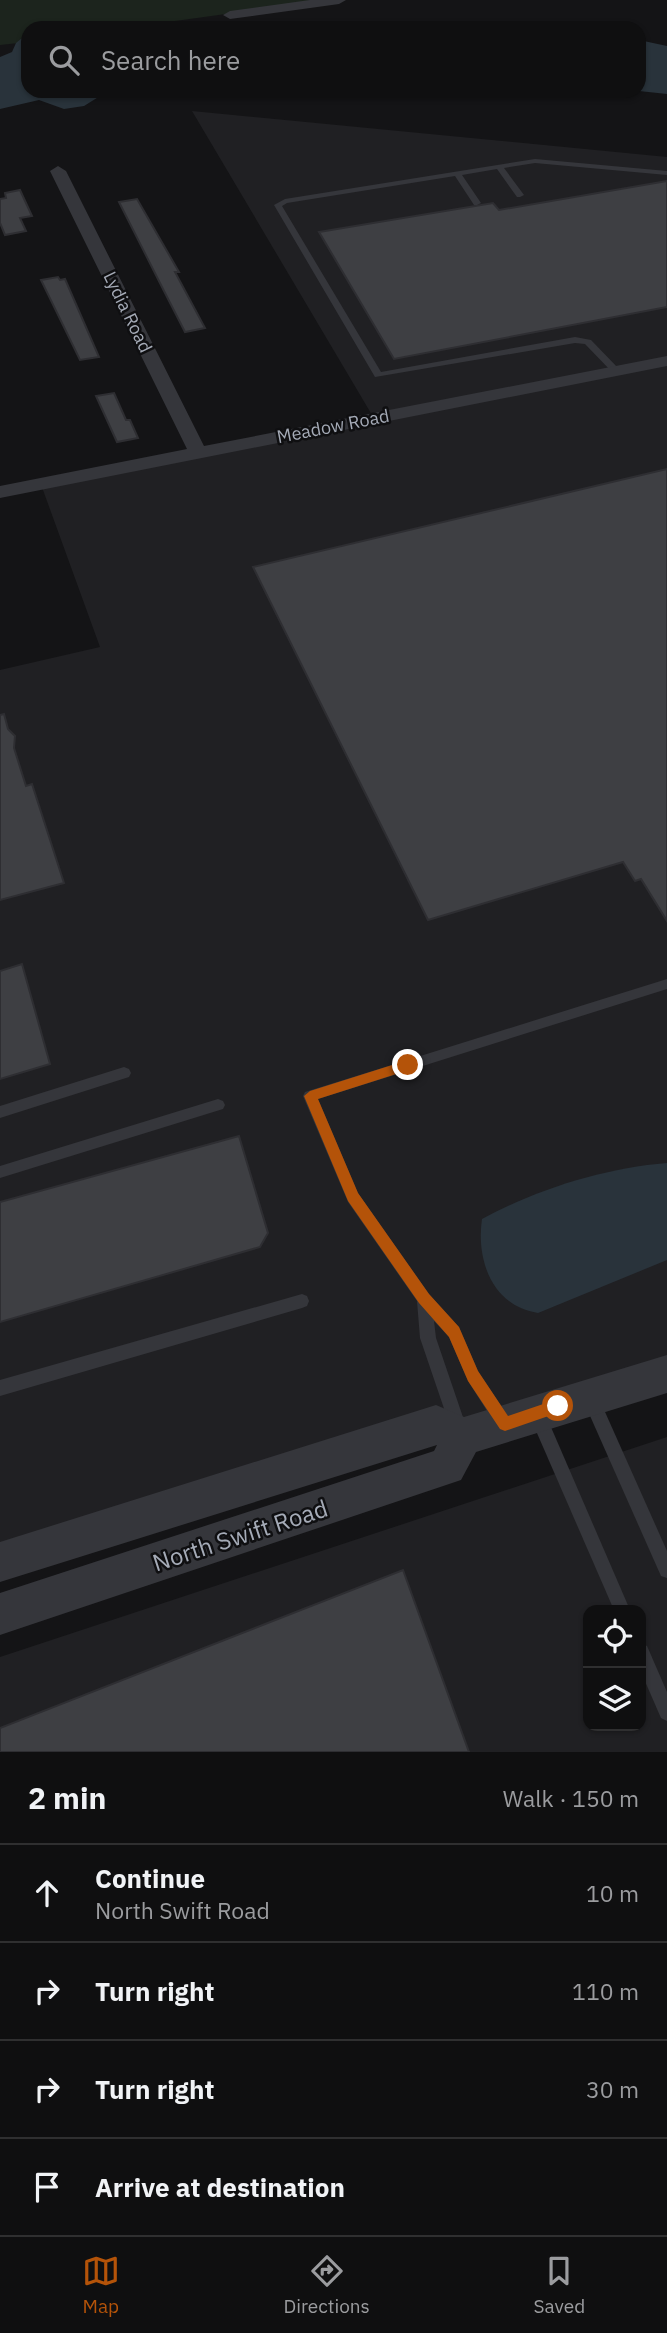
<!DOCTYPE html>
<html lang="en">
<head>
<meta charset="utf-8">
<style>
	body { margin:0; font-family:"IBM Plex Sans",sans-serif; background:#1d1d1e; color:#f1f3f6 }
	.controls { position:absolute; right:21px; bottom:21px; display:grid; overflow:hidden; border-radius:14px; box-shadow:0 2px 5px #0004 }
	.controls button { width:63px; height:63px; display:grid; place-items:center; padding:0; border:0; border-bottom:2px solid #2f2f30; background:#0f0f10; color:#f1f3f6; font:35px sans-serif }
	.stop { position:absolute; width:21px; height:21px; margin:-16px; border:5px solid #b45309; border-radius:50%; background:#fff }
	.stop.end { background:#b45309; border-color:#fff; box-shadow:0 2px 7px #0008 }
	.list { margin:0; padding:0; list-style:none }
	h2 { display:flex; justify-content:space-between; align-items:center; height:91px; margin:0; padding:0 28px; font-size:30px }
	h2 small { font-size:23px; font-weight:400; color:#9b9c9f }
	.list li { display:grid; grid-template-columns:46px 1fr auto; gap:21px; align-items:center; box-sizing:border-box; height:98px; padding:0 28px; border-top:2px solid #2f2f30 }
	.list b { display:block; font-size:26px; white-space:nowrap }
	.list p { margin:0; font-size:23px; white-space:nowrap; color:#9b9c9f }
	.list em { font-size:23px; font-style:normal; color:#9b9c9f }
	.icon { flex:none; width:38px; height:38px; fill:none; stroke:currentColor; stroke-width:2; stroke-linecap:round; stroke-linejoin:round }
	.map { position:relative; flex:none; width:667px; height:1752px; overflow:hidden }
	.search { position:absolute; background:#0f0f10; box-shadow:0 2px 5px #0004; left:21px; right:21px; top:21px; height:77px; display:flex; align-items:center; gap:18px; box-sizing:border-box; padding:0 24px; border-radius:21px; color:#9b9c9f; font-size:26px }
	.sheet { height:483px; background:#0f0f10 }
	nav { display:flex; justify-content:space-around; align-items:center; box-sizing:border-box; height:98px; border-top:2px solid #2f2f30; background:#0f0f10; font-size:19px; color:#9b9c9f }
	nav a { display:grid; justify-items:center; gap:4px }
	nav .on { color:#b45309 }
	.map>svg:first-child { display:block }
</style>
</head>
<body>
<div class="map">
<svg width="667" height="1752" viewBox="0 0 667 1752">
	<rect width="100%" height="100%" fill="#141416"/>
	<g fill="#202023" fill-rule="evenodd">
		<path d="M192 111 667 157V1365L0 1577V670L100 647 39 479 372 415Z"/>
		<path d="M667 1437V1752H0V1657ZM588 1610H641V1726H588Z"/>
	</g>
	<path fill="#1c241d" d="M0 0H326L125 28H28V42L0 45Z"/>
	<g fill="#29333b">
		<path d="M28 33V91H108L84 106 64 109 39 100 0 109V57L12 52 16 43Z"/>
		<path d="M639 40 667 46V94L639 91Z"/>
		<path d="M667 1163V1260L538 1313C492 1306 476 1260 482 1219 537 1189 605 1168 667 1163Z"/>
	</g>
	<g fill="#3e3f43" stroke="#2e2e32" stroke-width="2">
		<path d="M667 181V307L394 359 319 232 493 203 499 210Z"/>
		<path d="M20 190 32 216 20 218 26 231 5 235 0 223V199L6 198 5 193Z"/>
		<path d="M137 199 179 272H175L205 328 185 332 164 291 119 202Z"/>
		<path d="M58 277 60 280 65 279 99 357 80 360 41 280Z"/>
		<path d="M114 393 126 420H130L138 438 117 442 96 396Z"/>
		<path d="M667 469V921L641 879 635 881 623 862 428 920 253 567Z"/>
		<path d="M4 714 8 729 15 736 14 748 26 786 32 784 64 883 0 900V715Z"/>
		<path d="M22 964 50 1064 0 1079V971Z"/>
		<path d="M239 1136 268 1233 260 1247 0 1322V1202Z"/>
		<path d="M403 1570 469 1752H0V1728Z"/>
	</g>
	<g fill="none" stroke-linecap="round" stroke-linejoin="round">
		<g fill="#35363b" fill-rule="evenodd">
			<path d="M535 159 667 171V175L535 163 504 168 524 195 520 197H517L497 169 462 175 481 203 477 205H474L455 176 287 203 282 206 381 372 575 337 591 340 619 369V373H613L585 344 575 343 375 377 274 205 285 199Z"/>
			<path d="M667 979V989L318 1099 358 1193 429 1294 459 1327 478 1371 510 1419 508 1425 502 1427 496 1425 468 1381 449 1337 434 1321 436 1338 466 1426 464 1432 458 1434 452 1432 420 1338 417 1301 348 1202 303 1096 305 1092Z"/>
			<path d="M124 1067 129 1069 131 1073 129 1077 0 1118V1106Z"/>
			<path d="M218 1099 223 1101 225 1105 223 1109 0 1178V1166Z"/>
			<path d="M302 1294 307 1296 309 1301 307 1306 302 1308 0 1396V1380Z"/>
			<path d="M591 1392 597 1394 667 1551V1578L661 1576 583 1400 585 1394Z"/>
			<path d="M538 1409 544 1411 630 1610H614L530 1417 532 1411Z"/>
			<path d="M641 1643 647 1646 667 1692V1721L661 1718 641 1672Z"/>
		</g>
		<g fill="#35363b" fill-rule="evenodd">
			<path d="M310 0H346L339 4 230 19 223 15 230 11Z"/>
			<path d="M58 166 66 171 204 446 667 356V366L0 498V486L187 449 50 171Z"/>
		</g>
		<path fill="#35363b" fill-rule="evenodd" d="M667 1355V1393L476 1452 461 1480 0 1635V1593L434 1451 437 1445 0 1582V1542L436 1405 464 1417Z"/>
	</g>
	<path fill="#b45309" d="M408 1060 414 1065 412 1069 318 1099 358 1193 429 1294 459 1327 478 1371 508 1416 558 1399 565 1406 563 1411 505 1431 500 1429 468 1381 449 1337 419 1303 348 1201 304 1096 310 1091Z"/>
	<g text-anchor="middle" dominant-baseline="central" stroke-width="5" stroke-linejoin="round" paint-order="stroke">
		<g font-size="18" fill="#a5abb7" stroke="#0f0f11">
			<text transform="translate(128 312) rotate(64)">Lydia Road</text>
			<text transform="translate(333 426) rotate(-11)">Meadow Road</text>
		</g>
		<g font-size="24" fill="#a5abb7" stroke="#0f0f11">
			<text transform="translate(240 1535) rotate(-18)">North Swift Road</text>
		</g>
	</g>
</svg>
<div class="controls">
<button><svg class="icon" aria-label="locate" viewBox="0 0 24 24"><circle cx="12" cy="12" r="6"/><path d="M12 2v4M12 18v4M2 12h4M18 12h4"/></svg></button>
<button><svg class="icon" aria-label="layers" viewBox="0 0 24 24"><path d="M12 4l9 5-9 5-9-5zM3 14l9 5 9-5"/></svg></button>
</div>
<div class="stop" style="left:558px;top:1406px"></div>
<div class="stop end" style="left:408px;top:1065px"></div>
<div class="search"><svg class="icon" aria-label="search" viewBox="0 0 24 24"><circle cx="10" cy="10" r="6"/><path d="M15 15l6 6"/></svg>Search here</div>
</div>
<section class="sheet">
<h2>2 min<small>Walk · 150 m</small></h2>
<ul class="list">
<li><svg class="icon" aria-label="ahead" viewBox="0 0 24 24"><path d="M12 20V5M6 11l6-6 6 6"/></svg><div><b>Continue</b><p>North Swift Road</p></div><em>10 m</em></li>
<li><svg class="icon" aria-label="right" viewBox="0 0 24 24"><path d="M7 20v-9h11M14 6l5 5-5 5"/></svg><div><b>Turn right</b></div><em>110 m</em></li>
<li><svg class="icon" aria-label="right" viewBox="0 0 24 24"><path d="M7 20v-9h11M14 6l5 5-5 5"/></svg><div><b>Turn right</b></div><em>30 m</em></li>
<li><svg class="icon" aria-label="arrive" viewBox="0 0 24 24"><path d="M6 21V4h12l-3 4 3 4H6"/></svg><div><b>Arrive at destination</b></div></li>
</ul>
</section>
<nav>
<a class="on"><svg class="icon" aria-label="map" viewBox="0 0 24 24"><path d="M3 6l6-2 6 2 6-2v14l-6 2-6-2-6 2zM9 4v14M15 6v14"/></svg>Map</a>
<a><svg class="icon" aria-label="directions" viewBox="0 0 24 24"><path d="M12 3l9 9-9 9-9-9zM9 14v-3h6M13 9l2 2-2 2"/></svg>Directions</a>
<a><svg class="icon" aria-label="saved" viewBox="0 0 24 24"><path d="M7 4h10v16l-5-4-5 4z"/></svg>Saved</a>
</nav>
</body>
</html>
